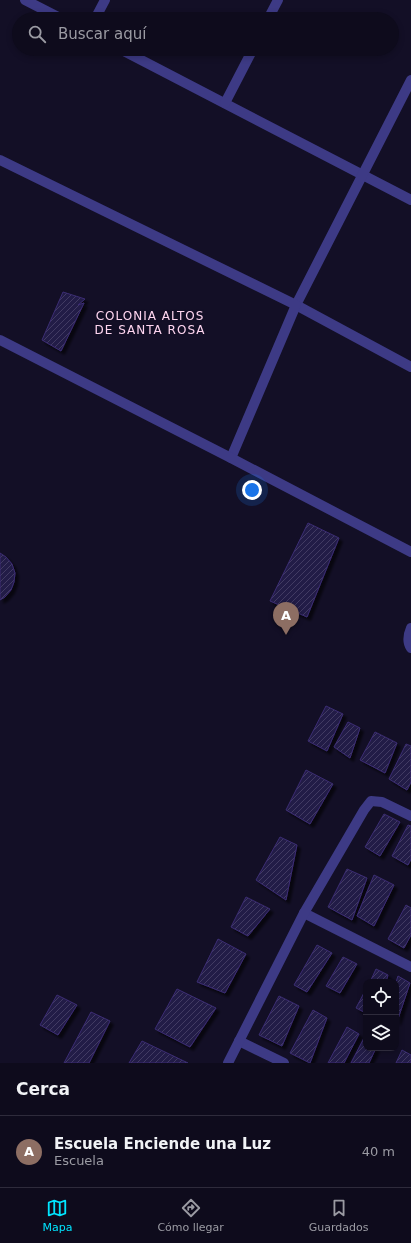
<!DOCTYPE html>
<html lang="es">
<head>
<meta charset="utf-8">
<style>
	body { margin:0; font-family:"DejaVu Sans",sans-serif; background:#1c1929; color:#f1f3f6 }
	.controls { position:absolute; right:12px; bottom:12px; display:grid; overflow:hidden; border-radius:8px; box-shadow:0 2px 6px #0003 }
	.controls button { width:36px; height:36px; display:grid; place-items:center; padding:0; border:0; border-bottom:1px solid #2e2b3b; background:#0e0b1c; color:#f1f3f6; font:20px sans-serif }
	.you { position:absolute; left:252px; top:490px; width:14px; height:14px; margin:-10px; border:3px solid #fff; border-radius:50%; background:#1a73e8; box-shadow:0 0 0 6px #1a73e833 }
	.badge { display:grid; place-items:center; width:26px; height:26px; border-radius:50%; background:#00e5ff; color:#fff; font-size:13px; font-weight:700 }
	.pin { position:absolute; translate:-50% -33px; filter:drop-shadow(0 1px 2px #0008) }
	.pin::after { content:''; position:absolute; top:21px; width:14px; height:12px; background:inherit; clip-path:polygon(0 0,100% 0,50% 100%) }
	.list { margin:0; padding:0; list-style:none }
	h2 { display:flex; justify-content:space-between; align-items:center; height:52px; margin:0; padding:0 16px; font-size:17px }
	h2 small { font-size:13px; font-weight:400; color:#9b9ba3 }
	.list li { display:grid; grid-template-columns:26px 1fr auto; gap:12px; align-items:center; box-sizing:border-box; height:72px; padding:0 16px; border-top:1px solid #2e2b3b }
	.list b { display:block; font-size:15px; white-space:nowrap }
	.list p { margin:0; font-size:13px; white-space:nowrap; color:#9b9ba3 }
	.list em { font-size:13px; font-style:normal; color:#9b9ba3 }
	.icon { flex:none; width:22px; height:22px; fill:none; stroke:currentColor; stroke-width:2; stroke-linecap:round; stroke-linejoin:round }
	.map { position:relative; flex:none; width:411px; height:1063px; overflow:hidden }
	.search { position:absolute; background:#0e0b1c; box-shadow:0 2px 6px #0003; left:12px; right:12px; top:12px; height:44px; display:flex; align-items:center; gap:10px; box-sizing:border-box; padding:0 14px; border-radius:22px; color:#9b9ba3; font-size:15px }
	.sheet { height:124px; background:#0e0b1c }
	nav { display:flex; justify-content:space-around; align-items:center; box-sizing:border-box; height:56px; border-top:1px solid #2e2b3b; background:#0e0b1c; font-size:11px; color:#9b9ba3 }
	nav a { display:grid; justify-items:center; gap:2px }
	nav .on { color:#00e5ff }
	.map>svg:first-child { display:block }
</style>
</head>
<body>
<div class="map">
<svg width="411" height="1063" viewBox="0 0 411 1063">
	<defs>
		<pattern id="building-hatch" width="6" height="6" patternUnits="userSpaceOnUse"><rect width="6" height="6" fill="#241b47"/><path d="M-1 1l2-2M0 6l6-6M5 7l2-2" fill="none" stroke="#433b63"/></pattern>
		<filter id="shadow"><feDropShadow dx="3.5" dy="3.5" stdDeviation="1" flood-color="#0009"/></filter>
	</defs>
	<rect width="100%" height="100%" fill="#130f26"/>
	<g fill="url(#building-hatch)" stroke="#3b2d73" filter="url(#shadow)">
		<path d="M63 292 85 299 78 305 84 303 61 351 42 340Z"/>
		<path d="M308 523 339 538 307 617 270 601Z"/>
		<path d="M0 553 6 557 12 564 15 573 14 582 11 590 5 597 0 600Z"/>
		<path d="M326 706 343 714 327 751 308 741Z"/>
		<path d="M348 722 360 728 350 758 334 747Z"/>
		<path d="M375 732 397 743 385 773 360 760Z"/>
		<path d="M406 744 411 746V782L407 790 389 779Z"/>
		<path d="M306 770 333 784 310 824 286 810Z"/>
		<path d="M384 814 400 822 380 856 365 847Z"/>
		<path d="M408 825 411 826V859L408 865 392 856Z"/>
		<path d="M280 837 297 845 286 900 256 880Z"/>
		<path d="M347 869 367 878 352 920 328 907Z"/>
		<path d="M374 875 394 885 374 926 357 916Z"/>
		<path d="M246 897 270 909 248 936 231 927Z"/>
		<path d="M406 905 411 908V935L404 948 388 939Z"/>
		<path d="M218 939 246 954 225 993 197 982Z"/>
		<path d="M317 945 332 953 307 992 294 985Z"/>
		<path d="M343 957 357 964 340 993 326 986Z"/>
		<path d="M376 969 388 975 386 982H370Z"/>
		<path d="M398 976 410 983 397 1022 396 982Z"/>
		<path d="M177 989 216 1008 190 1047 155 1029Z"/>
		<path d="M366 989V1013L356 1008Z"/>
		<path d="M57 995 77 1005 58 1035 40 1025Z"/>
		<path d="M279 996 299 1006 282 1046 259 1035Z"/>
		<path d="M313 1010 327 1018 310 1063 290 1053Z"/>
		<path d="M91 1012 110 1021 89 1063H64Z"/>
		<path d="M347 1027 359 1034 344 1063H328Z"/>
		<path d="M364 1038 366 1039V1048H376L369 1063H351Z"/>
		<path d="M142 1041 188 1063H129Z"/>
		<path d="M402 1050 411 1055V1063H396Z"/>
	</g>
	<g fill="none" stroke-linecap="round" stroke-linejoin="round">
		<g stroke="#3d3a85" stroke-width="10">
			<path d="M25 0 62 19"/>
			<path d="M95 19 105 0"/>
			<path d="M268 19 278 0"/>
			<path d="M120 49 411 200"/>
			<path d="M411 80 296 305 411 367"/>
			<path d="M225 103 253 49"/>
			<path d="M0 160 296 305 231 458"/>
			<path d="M0 340 231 458 411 552"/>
			<path d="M411 628C408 635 407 642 411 648"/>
			<path d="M304 913 411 967"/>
			<path d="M239 1041 284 1063"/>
			<path d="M228 1063 304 913 364 810 371 801 382 802 411 816"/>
		</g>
	</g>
	<g text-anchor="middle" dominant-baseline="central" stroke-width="3.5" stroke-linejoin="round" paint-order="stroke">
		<g font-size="12" letter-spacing="1" fill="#ffd6f0" stroke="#130f26">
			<text x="150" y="316">COLONIA ALTOS<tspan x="150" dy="14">DE SANTA ROSA</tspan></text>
		</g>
	</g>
</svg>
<div class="controls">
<button><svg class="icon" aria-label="locate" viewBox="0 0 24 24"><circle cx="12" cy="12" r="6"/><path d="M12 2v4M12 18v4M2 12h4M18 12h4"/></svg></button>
<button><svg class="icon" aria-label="layers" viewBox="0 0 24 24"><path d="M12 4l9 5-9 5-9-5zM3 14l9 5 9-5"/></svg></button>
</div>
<div class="you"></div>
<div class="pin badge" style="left:286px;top:635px;background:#8d6e63">A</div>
<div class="search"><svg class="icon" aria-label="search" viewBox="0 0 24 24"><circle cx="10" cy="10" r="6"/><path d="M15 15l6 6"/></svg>Buscar aquí</div>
</div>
<section class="sheet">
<h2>Cerca<small></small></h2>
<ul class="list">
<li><span class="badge" style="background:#8d6e63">A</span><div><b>Escuela Enciende una Luz</b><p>Escuela</p></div><em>40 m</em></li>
</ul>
</section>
<nav>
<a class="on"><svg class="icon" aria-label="map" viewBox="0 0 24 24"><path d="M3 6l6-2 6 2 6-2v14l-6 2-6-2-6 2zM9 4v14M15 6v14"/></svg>Mapa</a>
<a><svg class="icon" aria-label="directions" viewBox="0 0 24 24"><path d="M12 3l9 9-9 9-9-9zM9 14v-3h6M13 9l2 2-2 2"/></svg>Cómo llegar</a>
<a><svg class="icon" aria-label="saved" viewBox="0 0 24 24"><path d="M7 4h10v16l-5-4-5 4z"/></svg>Guardados</a>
</nav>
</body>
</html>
